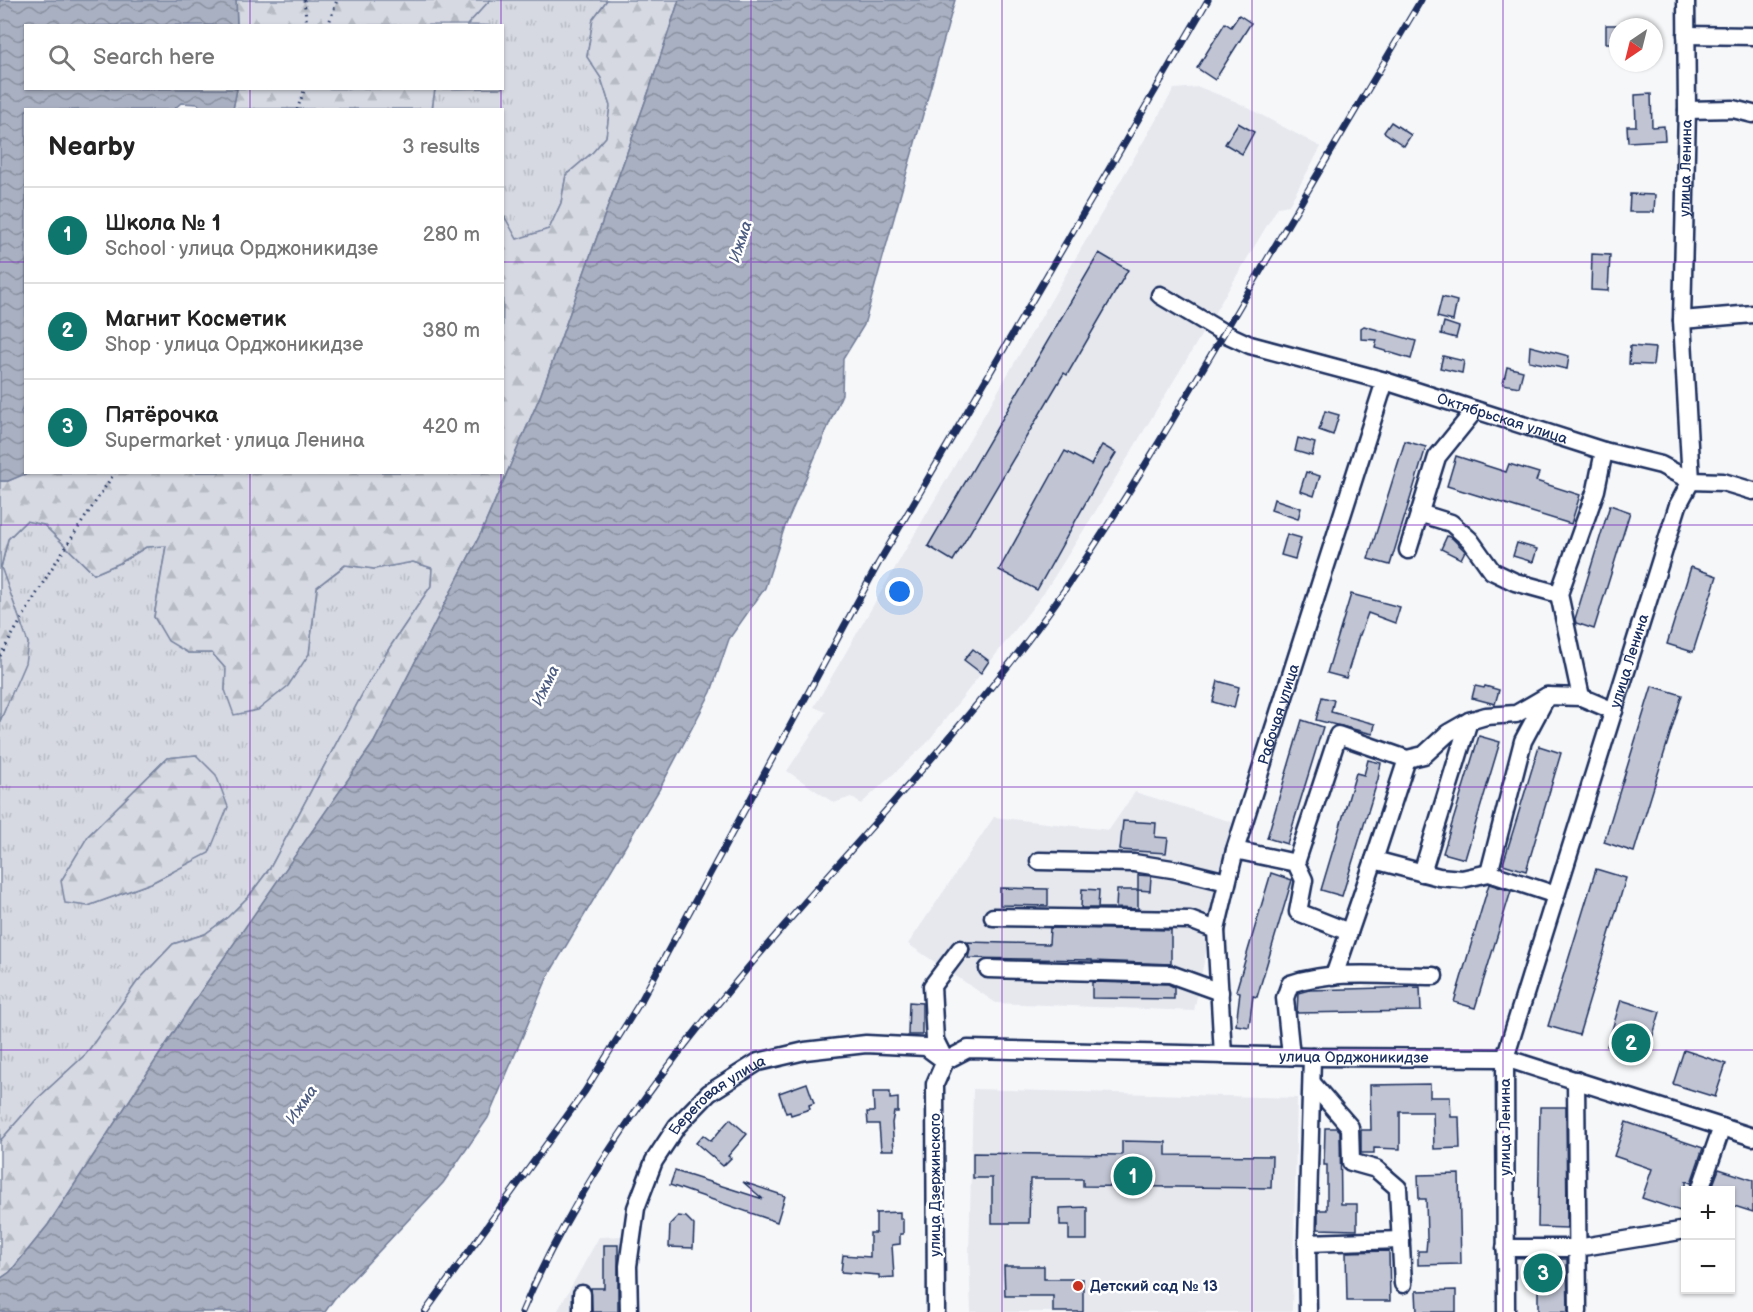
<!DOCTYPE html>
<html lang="en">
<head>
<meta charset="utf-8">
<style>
	body { margin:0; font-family:"Balsamiq Sans",sans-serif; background:#f2f2f2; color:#222 }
	.controls { position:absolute; right:18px; bottom:18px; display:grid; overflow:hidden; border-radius:0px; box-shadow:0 2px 4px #0004 }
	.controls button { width:54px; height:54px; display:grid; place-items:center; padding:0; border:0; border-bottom:2px solid #e0e0e0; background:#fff; color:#222; font:30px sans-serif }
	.compass { position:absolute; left:1609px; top:18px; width:54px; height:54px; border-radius:50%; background:#fff; box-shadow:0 2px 4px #0004; rotate:215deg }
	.you { position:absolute; left:900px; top:592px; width:21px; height:21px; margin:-15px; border:4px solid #fff; border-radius:50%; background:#1a73e8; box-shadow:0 0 0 9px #1a73e833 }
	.badge { display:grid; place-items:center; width:39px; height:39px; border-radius:50%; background:#0f766e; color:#fff; font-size:20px; font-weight:700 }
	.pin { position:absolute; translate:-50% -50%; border:3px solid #fff; box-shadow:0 2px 6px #0006 }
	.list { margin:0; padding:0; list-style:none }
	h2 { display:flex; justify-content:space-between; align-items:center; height:78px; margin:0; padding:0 24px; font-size:26px }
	h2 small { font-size:20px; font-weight:400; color:#767676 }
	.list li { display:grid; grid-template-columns:39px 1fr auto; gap:18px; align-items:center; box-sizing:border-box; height:96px; padding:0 24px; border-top:2px solid #e0e0e0 }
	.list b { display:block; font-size:22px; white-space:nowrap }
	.list p { margin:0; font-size:20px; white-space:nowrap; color:#767676 }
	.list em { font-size:20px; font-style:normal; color:#767676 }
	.icon { flex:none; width:33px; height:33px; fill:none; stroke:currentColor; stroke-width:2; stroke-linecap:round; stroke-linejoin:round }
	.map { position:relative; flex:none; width:1753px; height:1312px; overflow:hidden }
	.search { position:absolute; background:#fff; box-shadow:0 2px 4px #0004; left:24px; top:24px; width:480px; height:66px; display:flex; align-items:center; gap:15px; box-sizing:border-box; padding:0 21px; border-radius:0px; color:#767676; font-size:22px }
	.panel { position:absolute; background:#fff; box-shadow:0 2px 4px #0004; left:24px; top:108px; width:480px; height:366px; border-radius:0px }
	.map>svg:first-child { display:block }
</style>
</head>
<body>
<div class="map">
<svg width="1753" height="1312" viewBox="0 0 1753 1312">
	<defs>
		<pattern id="grass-tufts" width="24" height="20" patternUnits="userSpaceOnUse" patternTransform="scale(1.5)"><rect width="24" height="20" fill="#d6d9e2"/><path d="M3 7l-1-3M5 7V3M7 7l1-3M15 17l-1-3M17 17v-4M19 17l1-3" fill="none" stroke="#b7bbc4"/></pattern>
		<pattern id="forest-firs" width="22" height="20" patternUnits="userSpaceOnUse" patternTransform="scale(1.5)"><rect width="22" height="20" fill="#d6d9e2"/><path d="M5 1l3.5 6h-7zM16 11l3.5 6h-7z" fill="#b7bbc4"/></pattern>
		<pattern id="water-waves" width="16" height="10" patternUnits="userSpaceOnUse" patternTransform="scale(1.5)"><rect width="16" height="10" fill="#a9b0c1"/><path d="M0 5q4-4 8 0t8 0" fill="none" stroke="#8990a0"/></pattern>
	</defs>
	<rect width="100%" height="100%" fill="#f6f7f9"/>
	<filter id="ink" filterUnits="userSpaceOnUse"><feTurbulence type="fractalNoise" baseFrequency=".0167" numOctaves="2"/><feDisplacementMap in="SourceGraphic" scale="12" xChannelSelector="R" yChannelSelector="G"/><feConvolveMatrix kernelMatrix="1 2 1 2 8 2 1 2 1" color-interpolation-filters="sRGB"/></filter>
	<g filter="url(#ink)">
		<g fill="#e6e8ee">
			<path d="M1199 87 1237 102 1321 147 1289 205 1278 207 1097 509 1044 593 926 744 861 804 851 797 834 803 787 771 826 712 814 707 1174 89Z"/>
			<path d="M1135 792 1232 822 1194 1011 996 1003 908 944 994 817 1109 830Z"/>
			<path d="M973 1089 1297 1098 1292 1312H971L969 1254Z"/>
			<path d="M623 1236 624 1312H557L599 1237Z"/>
		</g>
		<g fill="url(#grass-tufts)" stroke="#7884a0" stroke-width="1.5" fill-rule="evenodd">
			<path d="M490 0H607L593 19 587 56 601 78 610 106 606 137 593 152 566 175 561 203 549 229 517 240 503 214 504 185 502 183V110H432L435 89 502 88V26L467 25Z"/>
			<path d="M26 521 44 525 94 574 120 563 146 547 166 545 154 617 188 653H212L226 669 225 690 309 654 317 587 346 565 374 569 413 562 432 568 431 586 390 647 365 689 270 868 249 896 228 917 205 934 173 944 137 982 86 1054 36 1100 0 1141V721L14 687 28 643 1 568 8 539ZM197 755 173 872 151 883 88 906V836L167 758Z"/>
		</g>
		<g fill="url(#forest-firs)" stroke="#7884a0" stroke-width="1.5">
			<path d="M236 0H490L467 25 237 26Z"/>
			<path d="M607 0H679L650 88 541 394 482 531 374 742 201 991 48 1225 10 1272 0 1279V1141L36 1100 86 1054 137 982 173 944 205 934 228 917 249 896 270 868 365 689 390 647 431 586 432 568 413 562 374 569 345 565 317 587 309 654 288 686 258 710 234 715 225 690 226 669 212 653H188L168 641 154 617 166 546 146 547 120 563 94 574 44 525 26 521 8 539 1 567 28 643 25 663 0 721V481H8L28 472H502L503 214 517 239 549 229 561 203 566 175 593 152 606 137 610 106 601 78 587 57 593 19Z"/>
			<path d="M237 89 238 88 435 89 432 109H233Z"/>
			<path d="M196 755 216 775 228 807 209 853 151 883 88 906 65 903 61 881 88 836 167 758Z"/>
		</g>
		<g fill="url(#water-waves)" stroke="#707c99" stroke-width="1.5">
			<path d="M0 0H236L237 25 26 26V88L237 89 233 109H201L198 104 181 103 173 110H26V401L21 412 23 417H25L26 472 28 473 8 481H0Z"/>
			<path d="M679 0H955L864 325 843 359 842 394 784 529 765 588 729 639 711 692 659 790 548 976 488 1118 443 1183 334 1299 325 1312H0V1279L10 1272 48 1225 201 991 374 742 482 531 541 394 650 88Z"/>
		</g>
		<g fill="#c0c4d3" stroke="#1b2f5e" stroke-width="1.5">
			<path d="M1239 15 1251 23 1215 80 1197 68 1225 23 1231 27Z"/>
			<rect x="1606" y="25" width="12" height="18"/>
			<path d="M1651 94 1652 127 1664 126 1665 140 1628 142 1627 126H1636L1635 95Z"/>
			<path d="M1391 122 1411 135 1404 146 1384 132Z"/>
			<path d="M1238 123 1254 132 1242 154 1225 144Z"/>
			<path d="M1630 194 1655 195 1654 212H1629Z"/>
			<path d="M1099 253 1128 270 1067 375 1064 373 953 561 928 546Z"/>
			<path d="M1592 254 1610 255 1608 291 1591 290Z"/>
			<path d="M1442 297 1457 301 1453 321 1437 317Z"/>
			<path d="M1444 322 1459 327 1456 338 1441 334Z"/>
			<path d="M1364 326 1416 341 1411 359 1375 348 1377 340 1361 339V328Z"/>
			<path d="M1530 346 1569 356 1567 369 1529 361Z"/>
			<path d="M1630 346 1655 348 1653 365 1629 364Z"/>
			<path d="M1443 356 1464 361 1462 373 1440 368Z"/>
			<path d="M1507 367 1523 371 1519 387 1503 384Z"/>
			<path d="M1325 411 1339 415 1333 435 1319 430Z"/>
			<path d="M1298 438 1315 443 1312 456 1295 451Z"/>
			<path d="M1405 441 1426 447 1390 565 1368 559Z"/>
			<path d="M1102 445 1116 453 1106 469 1105 468 1037 590 999 570 1065 451 1091 465Z"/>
			<path d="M1456 456 1506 472 1509 464 1539 473 1536 481 1580 495 1571 524 1447 486Z"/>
			<path d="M1306 472 1320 476 1314 496 1300 491Z"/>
			<path d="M1274 499 1301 508 1298 519 1271 510Z"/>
			<path d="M1610 505 1630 512 1594 629 1576 623 1575 619Z"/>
			<path d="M1287 534 1301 538 1295 559 1281 555Z"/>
			<path d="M1447 536 1452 538 1465 551 1461 559 1441 549Z"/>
			<path d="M1517 543 1537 549 1533 562 1513 556Z"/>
			<path d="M1691 567 1717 576 1693 652 1667 644Z"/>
			<path d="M1351 594 1400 607 1395 623 1368 613 1360 635H1359L1346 678 1327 673Z"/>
			<path d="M973 649 989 661 981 673 964 660Z"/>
			<path d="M1218 681 1239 687 1234 708 1213 702Z"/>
			<path d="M1475 686 1484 688 1485 686 1499 690 1495 704 1472 698Z"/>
			<path d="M1652 686 1682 695 1634 852 1604 842Z"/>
			<path d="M1322 697 1334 700 1331 712 1375 724 1373 734 1316 720Z"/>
			<path d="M1302 720 1323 727 1287 844 1267 838Z"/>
			<path d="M1479 736 1500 742 1465 859 1443 853Z"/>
			<path d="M1539 746 1561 753 1526 871 1503 864Z"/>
			<path d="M1368 760 1381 763 1378 779 1342 896 1321 890 1356 773 1364 775Z"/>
			<path d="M1123 821 1156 823 1155 837 1168 838 1166 853 1120 850Z"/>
			<path d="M1596 869 1626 878 1579 1035 1548 1026Z"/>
			<path d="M1271 873 1292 880 1257 997 1253 996 1249 1027 1236 1025 1240 992 1236 991Z"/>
			<path d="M1138 875 1151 876 1150 891 1138 890Z"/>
			<path d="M1489 884 1511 891 1475 1008 1454 1002Z"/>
			<path d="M1000 888 1048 889V906L1000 905Z"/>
			<path d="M1082 889 1099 890 1098 908H1114H1081Z"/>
			<path d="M1117 890H1138V909L1116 908Z"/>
			<path d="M1050 928 1171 930V964L1092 961V960L968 958 970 950 968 942 1049 944Z"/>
			<path d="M1092 982 1168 984 1174 987V999L1092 998Z"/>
			<path d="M1420 987 1421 1011 1297 1013 1298 993 1309 990Z"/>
			<path d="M1621 1000 1660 1012 1646 1058 1607 1046Z"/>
			<path d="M909 1002 922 1003V1035H908Z"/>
			<path d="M1684 1050 1726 1064 1715 1097 1673 1084Z"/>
			<path d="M807 1083 814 1103 809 1105 810 1109 791 1115 790 1112 786 1113 779 1093Z"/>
			<path d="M1430 1084V1097H1450L1451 1117H1459L1460 1148 1434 1149 1433 1112H1400V1149L1374 1148V1153H1361V1130H1371L1370 1085Z"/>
			<path d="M873 1092H890V1099L898 1098V1112H894L892 1123 894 1150H881L879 1124H868L867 1112H874Z"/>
			<path d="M1540 1107H1566L1567 1228 1538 1227Z"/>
			<path d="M730 1119 747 1134 728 1156 731 1158 723 1166 696 1143 703 1135 711 1141Z"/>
			<path d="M1626 1122 1703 1148 1691 1183 1686 1181V1213L1642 1198 1652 1169 1614 1156Z"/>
			<path d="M1325 1128H1337L1340 1131 1341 1204H1357V1230L1318 1229V1210H1327V1165H1324Z"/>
			<path d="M1122 1141 1166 1142V1155L1272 1156 1271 1188 1083 1186V1179H1030L1029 1223H992V1178H973V1153L1122 1155Z"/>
			<path d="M1719 1169 1753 1180V1212L1731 1205V1191L1711 1190Z"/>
			<path d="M675 1171 763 1199 743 1182 785 1196 777 1222 670 1185Z"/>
			<path d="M1459 1174 1461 1264 1418 1265V1251H1426L1427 1239 1426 1199H1419L1418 1175Z"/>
			<path d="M1087 1207V1240H1069V1225H1060V1208Z"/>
			<path d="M900 1212V1219H903V1234H900V1244L892 1245 894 1277 879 1278V1275L841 1272 843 1255 870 1257V1233H876V1213Z"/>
			<path d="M678 1216 686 1217 694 1225 693 1248 669 1247 670 1224Z"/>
			<path d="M604 1245H618V1312H592L591 1288H604Z"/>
			<path d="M1389 1251 1390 1301H1347L1346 1252Z"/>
			<path d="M1538 1259H1567L1568 1312H1538Z"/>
			<path d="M1004 1266H1044V1279H1083V1312H1053V1296H1005Z"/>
			<path d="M1456 1290V1312H1417L1416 1291Z"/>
		</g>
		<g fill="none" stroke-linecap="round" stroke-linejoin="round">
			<defs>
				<g id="minor">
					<path d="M1686 35 1753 36"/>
					<path d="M1687 110 1733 109 1753 114"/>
					<path id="s1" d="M1160 295 1224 333 1250 345 1385 381 1604 451 1661 465 1691 481 1723 482 1753 491"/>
					<path d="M1682 320 1753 314"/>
					<path d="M1419 513 1451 523 1470 540 1492 571 1515 582 1559 594"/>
					<path d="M1408 550 1437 457 1475 410"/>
					<path d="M1581 697 1559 594 1596 490 1604 451"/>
					<path d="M1235 850 1296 863"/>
					<path d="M1374 860 1439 877 1462 879 1489 873 1556 895"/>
					<path d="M1039 861 1134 863 1178 870 1227 882"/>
					<path d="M1422 873 1469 721"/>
					<path d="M1489 873 1523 741 1547 696"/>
					<path d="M993 917 1190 920 1216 930"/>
					<path d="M1349 932 1298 912 1304 880 1296 863 1338 735 1407 759 1424 755 1448 733 1469 721 1486 716 1516 714 1547 696 1581 697 1614 711"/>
					<path d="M988 969 1170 974 1220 992"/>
					<path d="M1334 976 1374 860 1407 759"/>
					<path id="s2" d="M1223 1055 1216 930 1235 850 1385 381"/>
					<path d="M1291 1056 1285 998 1290 984C1335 969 1387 976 1434 976"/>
					<path d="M945 1060 935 1040 932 986 960 949"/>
					<path id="s3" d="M945 1061 968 1049 1312 1057 1505 1058 1753 1137"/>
					<path d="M1576 1080 1578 1312"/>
					<path d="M1312 1083 1350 1127 1351 1162 1376 1169 1398 1188 1403 1284"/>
					<path d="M1700 1190 1722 1127"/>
					<path d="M1307 1243 1401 1240"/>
					<path d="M1505 1248H1577L1686 1230"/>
					<path d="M582 1312V1294"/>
					<path id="s4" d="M629 1312 628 1266 636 1208 654 1161 677 1126 709 1093 758 1062 805 1051 866 1044 926 1047 945 1061"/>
					<path d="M936 1312 935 1084 945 1061"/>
					<path d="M1308 1312 1307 1243 1312 1057"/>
					<path id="s5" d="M1506 1312 1505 1058 1678 505 1691 481 1682 320 1687 110 1686 0"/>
				</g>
			</defs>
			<use href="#minor" stroke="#1b2f5e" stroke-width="21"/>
			<g stroke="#1b2f5e" stroke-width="3" stroke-dasharray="1.5 4.5" stroke-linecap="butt">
				<path d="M304 0 307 26"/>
				<path d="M328 26 337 0"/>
				<path d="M297 110 305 88"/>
				<path d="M0 656 50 571 115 472"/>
			</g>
			<use href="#minor" stroke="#fff" stroke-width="16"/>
			<defs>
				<g id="rail">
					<path d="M425 1312 585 1091 642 999 878 564 1208 0"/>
					<path d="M522 1312C638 1040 874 851 1046 616 1110 528 1165 432 1221 338 1287 225 1354 113 1421 0"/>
				</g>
			</defs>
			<use href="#rail" stroke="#1b2f5e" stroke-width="7"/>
			<use href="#rail" stroke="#fff" stroke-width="4.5" stroke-dasharray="14" stroke-linecap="butt"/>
		</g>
	</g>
	<path fill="none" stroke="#7b2cbf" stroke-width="1.5" stroke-opacity="0.55" d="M250 0V26M501 0V26M751 0V1312M1002 0V1312M1252 0V1312M1503 0V1312M250 88V110M501 88V110M0 262H26M502 262H1753M250 472V1312M501 472V1312M0 525H1753M0 787H1753M0 1050H1753"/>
	<circle fill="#c8321e" stroke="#fff" stroke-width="2" cx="1078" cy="1286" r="6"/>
	<g text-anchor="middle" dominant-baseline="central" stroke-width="5" stroke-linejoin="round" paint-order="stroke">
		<g font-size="15" fill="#1b2f5e" stroke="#fff">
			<text stroke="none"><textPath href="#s5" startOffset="1174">улица Ленина</textPath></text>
			<text stroke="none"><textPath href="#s1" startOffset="366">Октябрьская улица</textPath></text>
			<text stroke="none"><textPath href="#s5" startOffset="670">улица Ленина</textPath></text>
			<text stroke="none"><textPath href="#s2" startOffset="350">Рабочая улица</textPath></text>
			<text stroke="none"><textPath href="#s3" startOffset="412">улица Орджоникидзе</textPath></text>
			<text stroke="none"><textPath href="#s4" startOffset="248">Береговая улица</textPath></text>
			<text transform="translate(1505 1127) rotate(-90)">улица Ленина</text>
			<text transform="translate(935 1185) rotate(-90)">улица Дзержинского</text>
		</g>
		<g font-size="15" font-weight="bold" fill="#1b2f5e" stroke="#fff" text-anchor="start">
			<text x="1090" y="1286">Детский сад № 13</text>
		</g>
		<g font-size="16" font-style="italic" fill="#4d5c81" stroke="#fff">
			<text transform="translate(741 242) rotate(-72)">Ижма</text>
			<text transform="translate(546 686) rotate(-64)">Ижма</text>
			<text transform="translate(302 1105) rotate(-55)">Ижма</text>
		</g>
	</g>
</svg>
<div class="controls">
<button>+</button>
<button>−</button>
</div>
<svg class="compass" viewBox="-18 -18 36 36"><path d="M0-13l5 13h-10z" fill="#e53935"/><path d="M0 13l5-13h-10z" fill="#767676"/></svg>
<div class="you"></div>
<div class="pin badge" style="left:1133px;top:1176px">1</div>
<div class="pin badge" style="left:1631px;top:1043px">2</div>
<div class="pin badge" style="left:1543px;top:1273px">3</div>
<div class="search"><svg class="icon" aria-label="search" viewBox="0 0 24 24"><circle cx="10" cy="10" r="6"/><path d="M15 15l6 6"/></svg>Search here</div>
<section class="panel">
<h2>Nearby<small>3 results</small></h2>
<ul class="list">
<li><span class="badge">1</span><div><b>Школа № 1</b><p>School · улица Орджоникидзе</p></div><em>280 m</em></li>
<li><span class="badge">2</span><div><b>Магнит Косметик</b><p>Shop · улица Орджоникидзе</p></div><em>380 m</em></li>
<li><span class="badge">3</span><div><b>Пятёрочка</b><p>Supermarket · улица Ленина</p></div><em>420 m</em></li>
</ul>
</section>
</div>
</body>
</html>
